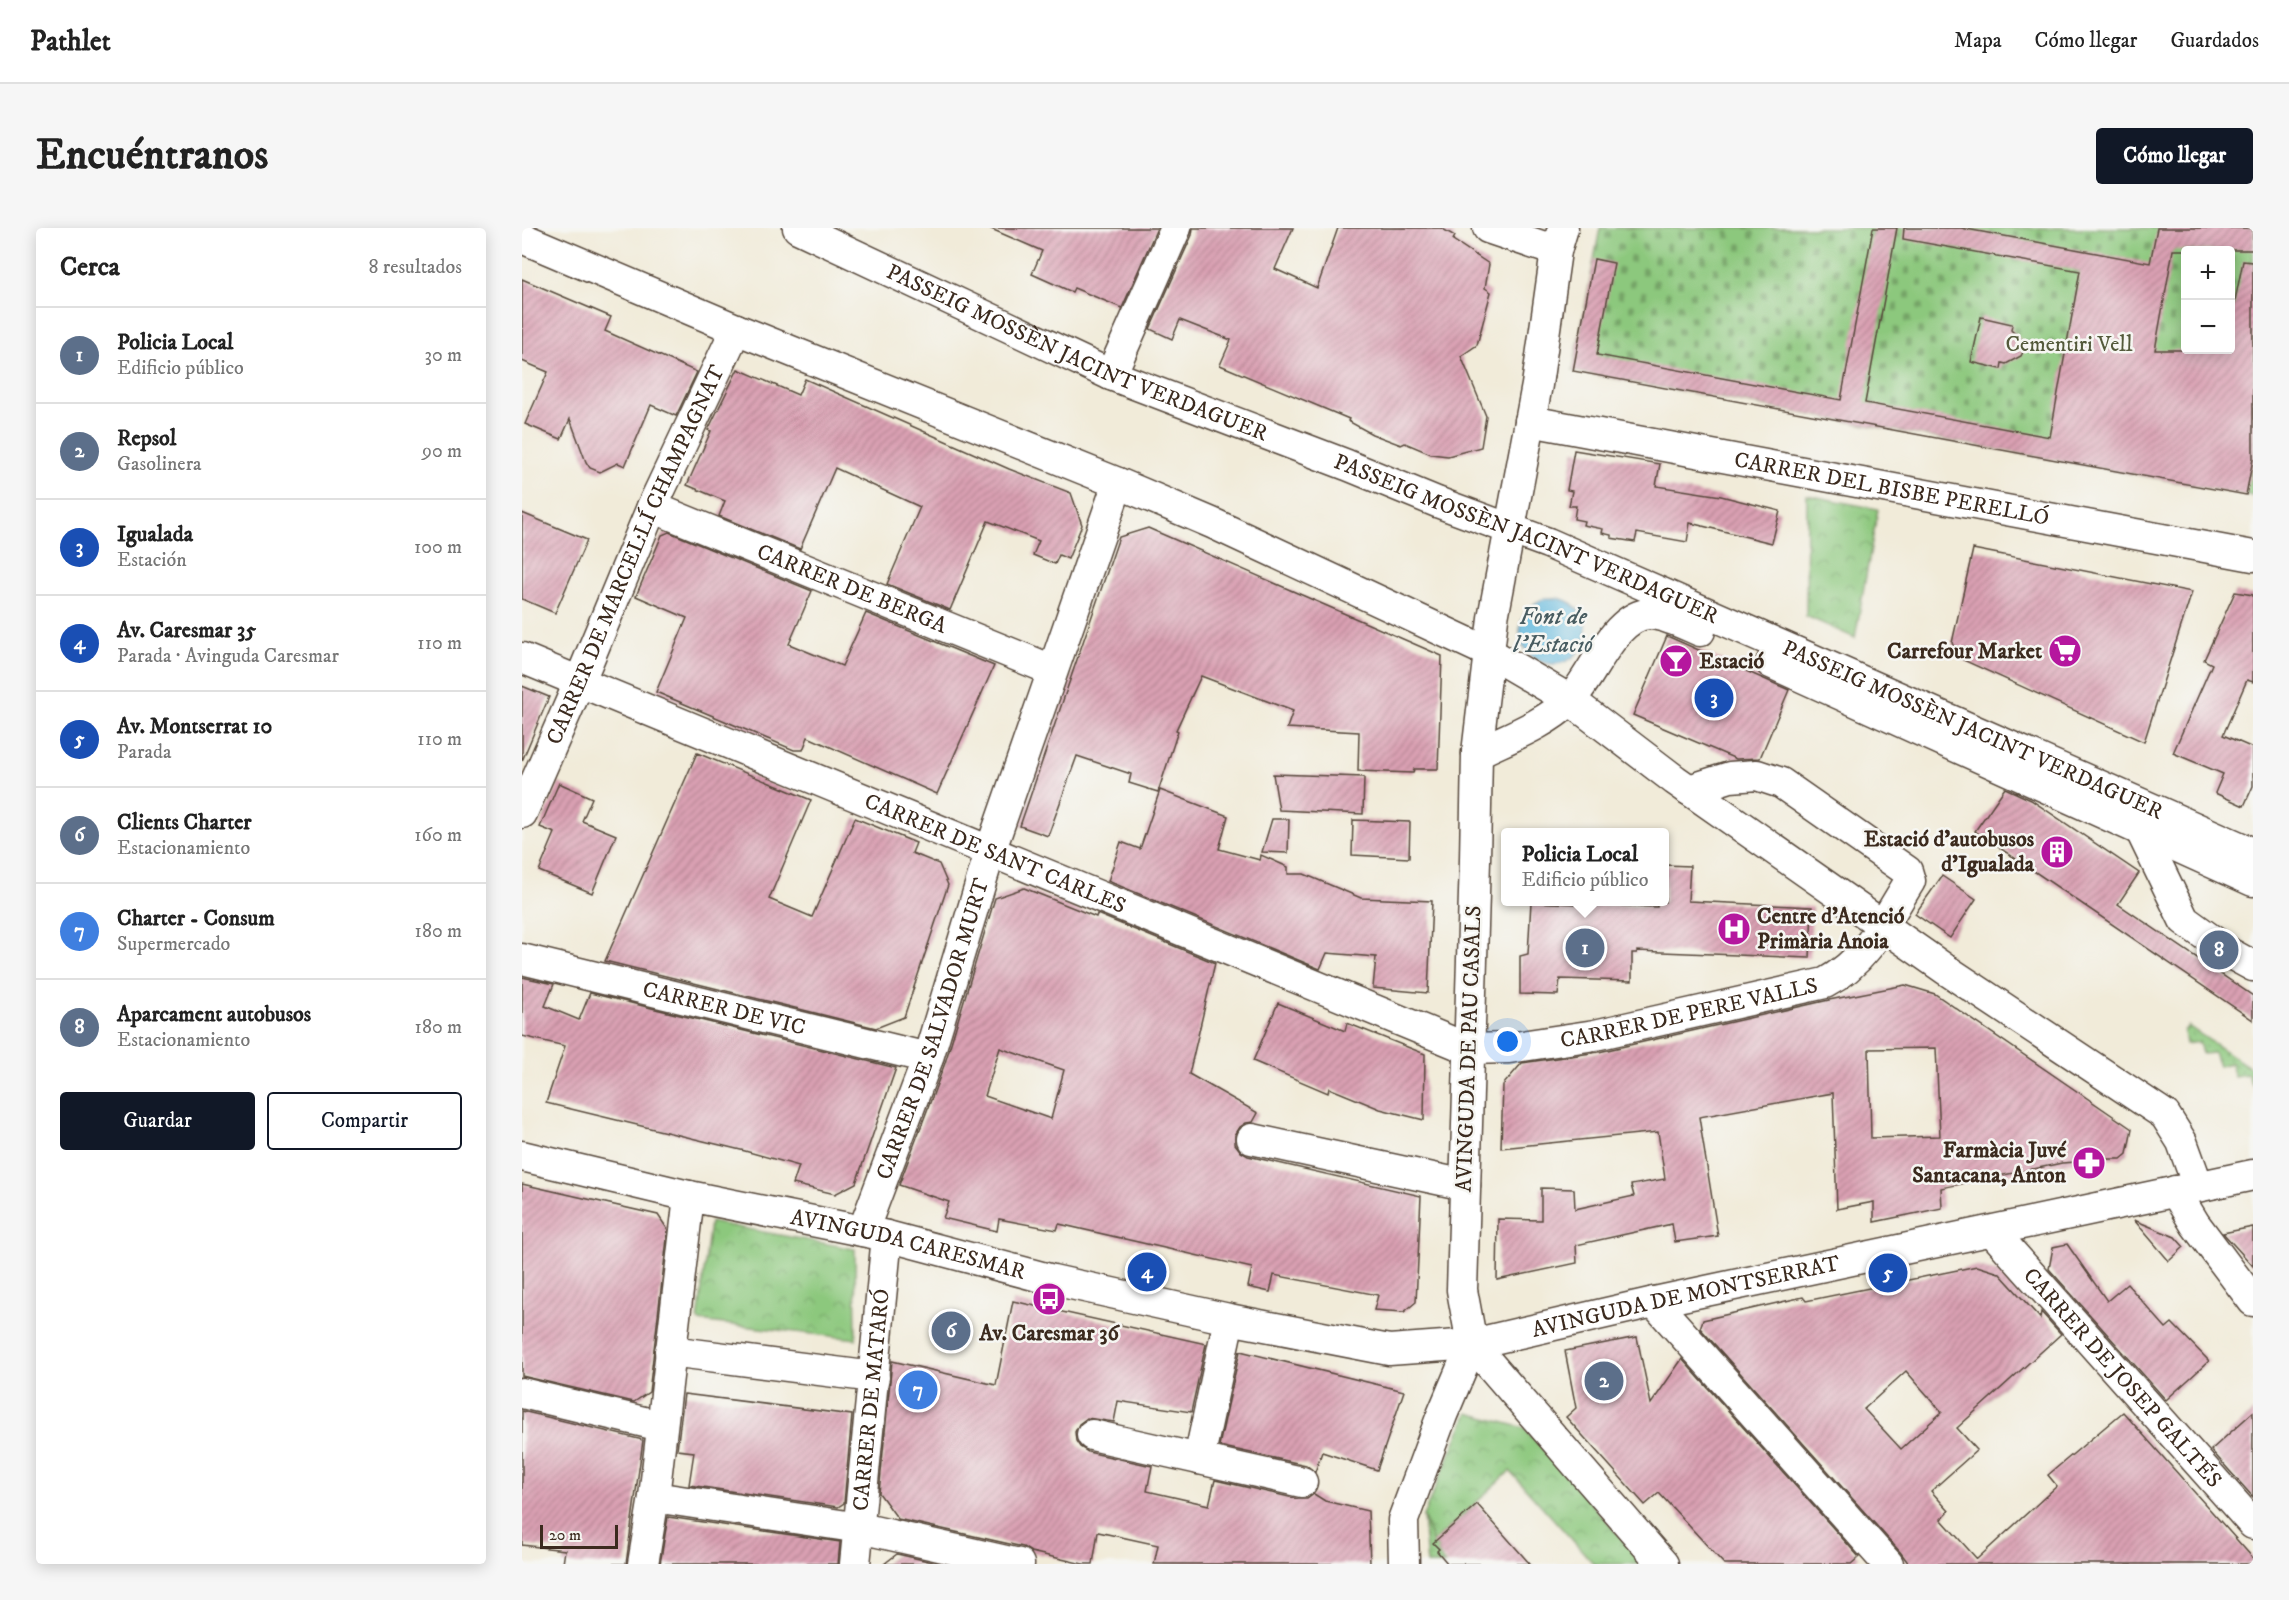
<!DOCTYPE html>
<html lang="es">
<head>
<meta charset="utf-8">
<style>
	body { margin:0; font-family:"IM FELL DW Pica",serif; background:#f6f6f6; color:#222 }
	.controls { position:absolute; right:18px; top:18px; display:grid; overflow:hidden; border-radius:6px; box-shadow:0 3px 15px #0003 }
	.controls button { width:54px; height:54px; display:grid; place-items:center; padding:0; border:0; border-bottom:2px solid #e0e0e0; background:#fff; color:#222; font:30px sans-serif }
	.scale { position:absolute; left:18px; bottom:15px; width:78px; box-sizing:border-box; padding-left:6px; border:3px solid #3b2a1e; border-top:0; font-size:16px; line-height:21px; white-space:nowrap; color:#3b2a1e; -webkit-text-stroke:4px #f6f6f2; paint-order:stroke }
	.you { position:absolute; left:986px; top:814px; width:21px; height:21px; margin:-15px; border:4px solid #fff; border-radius:50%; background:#1a73e8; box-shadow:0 0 0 9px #1a73e833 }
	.badge { display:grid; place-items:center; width:39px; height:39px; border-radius:50%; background:#111827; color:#fff; font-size:20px; font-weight:700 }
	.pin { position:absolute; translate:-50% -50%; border:3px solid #fff; box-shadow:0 2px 6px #0006 }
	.popup { position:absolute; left:979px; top:600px; width:168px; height:78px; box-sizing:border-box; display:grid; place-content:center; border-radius:6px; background:#fff; filter:drop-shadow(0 2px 4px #0005); font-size:20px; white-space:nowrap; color:#767676 }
	.popup b { font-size:22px; color:#222 }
	.popup::after { content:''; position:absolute; left:50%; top:100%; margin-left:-12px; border:12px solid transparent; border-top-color:#fff }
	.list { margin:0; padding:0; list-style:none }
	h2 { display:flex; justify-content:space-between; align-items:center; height:78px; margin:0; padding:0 24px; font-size:26px }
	h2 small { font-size:20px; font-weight:400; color:#767676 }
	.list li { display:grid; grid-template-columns:39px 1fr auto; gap:18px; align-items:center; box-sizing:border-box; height:96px; padding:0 24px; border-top:2px solid #e0e0e0 }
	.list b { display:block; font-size:22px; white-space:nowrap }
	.list p { margin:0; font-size:20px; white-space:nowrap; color:#767676 }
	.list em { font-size:20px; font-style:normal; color:#767676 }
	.actions { display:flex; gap:12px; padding:18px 24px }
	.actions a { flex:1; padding:14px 0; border:2px solid #111827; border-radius:6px; text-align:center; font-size:21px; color:#111827 }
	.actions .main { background:#111827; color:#fff }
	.map { position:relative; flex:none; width:1731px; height:1336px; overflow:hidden; border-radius:6px }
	header { display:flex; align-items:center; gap:36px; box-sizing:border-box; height:84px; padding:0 30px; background:#fff; border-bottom:2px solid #e0e0e0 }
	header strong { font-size:28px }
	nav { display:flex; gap:33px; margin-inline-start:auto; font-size:21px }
	.intro { display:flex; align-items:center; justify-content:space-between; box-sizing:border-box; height:144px; padding:0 36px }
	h1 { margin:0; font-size:42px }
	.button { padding:15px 27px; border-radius:6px; background:#111827; color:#fff; font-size:21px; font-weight:700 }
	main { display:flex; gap:36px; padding:0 36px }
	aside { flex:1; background:#fff; border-radius:6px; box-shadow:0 3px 15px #0003 }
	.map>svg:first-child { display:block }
</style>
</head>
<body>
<header>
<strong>Pathlet</strong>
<nav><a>Mapa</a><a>Cómo llegar</a><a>Guardados</a></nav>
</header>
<div class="intro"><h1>Encuéntranos</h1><a class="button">Cómo llegar</a></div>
<main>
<aside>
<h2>Cerca<small>8 resultados</small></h2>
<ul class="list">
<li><span class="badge" style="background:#5c6f8a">1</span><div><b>Policia Local</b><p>Edificio público</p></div><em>30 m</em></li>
<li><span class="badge" style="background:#5c6f8a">2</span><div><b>Repsol</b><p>Gasolinera</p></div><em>90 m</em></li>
<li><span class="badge" style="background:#1a4fb4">3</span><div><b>Igualada</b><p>Estación</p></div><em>100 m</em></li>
<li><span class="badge" style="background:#1a4fb4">4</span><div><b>Av. Caresmar 35</b><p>Parada · Avinguda Caresmar</p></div><em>110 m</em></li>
<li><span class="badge" style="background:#1a4fb4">5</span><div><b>Av. Montserrat 10</b><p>Parada</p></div><em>110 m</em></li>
<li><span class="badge" style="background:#5c6f8a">6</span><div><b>Clients Charter</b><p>Estacionamiento</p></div><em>160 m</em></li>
<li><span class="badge" style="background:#3f7fe0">7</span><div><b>Charter - Consum</b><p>Supermercado</p></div><em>180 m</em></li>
<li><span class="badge" style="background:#5c6f8a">8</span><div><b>Aparcament autobusos</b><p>Estacionamiento</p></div><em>180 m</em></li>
</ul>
<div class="actions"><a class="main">Guardar</a><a>Compartir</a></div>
</aside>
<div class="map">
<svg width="1731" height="1336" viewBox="0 0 1731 1336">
	<defs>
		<pattern id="cemetery-stones" width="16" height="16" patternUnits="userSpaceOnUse" patternTransform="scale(1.5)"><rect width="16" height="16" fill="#8cc87d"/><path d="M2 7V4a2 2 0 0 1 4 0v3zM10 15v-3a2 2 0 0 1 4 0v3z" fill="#74a366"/></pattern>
		<pattern id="park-crowns" width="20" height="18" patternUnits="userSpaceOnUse" patternTransform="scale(1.5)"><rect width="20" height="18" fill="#8cc87d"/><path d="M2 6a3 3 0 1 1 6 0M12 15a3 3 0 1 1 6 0" fill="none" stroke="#74a366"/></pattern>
		<pattern id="garden-dots" width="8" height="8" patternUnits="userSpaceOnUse" patternTransform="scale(1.5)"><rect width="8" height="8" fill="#8cc87d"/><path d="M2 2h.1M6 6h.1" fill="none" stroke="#74a366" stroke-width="1.8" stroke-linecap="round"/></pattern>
		<pattern id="building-hatch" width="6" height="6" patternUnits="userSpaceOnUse" patternTransform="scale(1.5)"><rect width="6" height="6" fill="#daa0b3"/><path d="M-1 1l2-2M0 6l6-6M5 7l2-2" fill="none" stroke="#b28391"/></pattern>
	</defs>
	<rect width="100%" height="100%" fill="#f6f6f2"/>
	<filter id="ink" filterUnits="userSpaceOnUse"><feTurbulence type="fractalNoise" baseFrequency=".0167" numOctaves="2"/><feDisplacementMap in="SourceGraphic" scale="12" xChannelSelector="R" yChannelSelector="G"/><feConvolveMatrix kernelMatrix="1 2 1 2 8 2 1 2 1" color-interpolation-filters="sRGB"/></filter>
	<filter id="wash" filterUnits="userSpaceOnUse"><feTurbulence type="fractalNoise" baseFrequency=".008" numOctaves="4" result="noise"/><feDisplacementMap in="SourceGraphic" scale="24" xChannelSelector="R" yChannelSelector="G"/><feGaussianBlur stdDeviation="1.35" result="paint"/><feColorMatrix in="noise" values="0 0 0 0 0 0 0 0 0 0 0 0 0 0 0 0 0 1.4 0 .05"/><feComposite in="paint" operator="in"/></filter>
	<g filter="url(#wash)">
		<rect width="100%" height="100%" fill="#f1ebd9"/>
		<path fill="url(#cemetery-stones)" stroke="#64794e" stroke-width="1.5" fill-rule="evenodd" d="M1078 0H1731V268L1051 143ZM1664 22H1708V122H1664Z"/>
		<g fill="url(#park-crowns)" stroke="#64794e" stroke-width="1.5">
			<path d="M1285 267 1356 281 1333 410 1284 388Z"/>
			<path d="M188 994 333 1021 334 1111 176 1093Z"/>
			<path d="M946 1185 1002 1200 1123 1336H1072L988 1243 911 1315 901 1288Z"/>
		</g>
		<g fill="url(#garden-dots)" stroke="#64794e" stroke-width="1.5">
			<path d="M1666 798 1731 842V857H1729L1726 846 1712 848 1709 835 1697 838 1692 825 1680 826 1677 814 1664 816 1662 803Z"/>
			<path d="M901 1288 911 1315 917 1321 915 1323 918 1327 917 1328 923 1336H905Z"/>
		</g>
		<circle fill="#61b8de" stroke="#4e717e" stroke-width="1.5" cx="1031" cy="403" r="33"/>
		<g id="blocks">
			<g fill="url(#building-hatch)" fill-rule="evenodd">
				<path d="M467 0H635L600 80 552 60 550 64 510 46 520 23Z"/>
				<path d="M671 0H771L753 41 795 60 816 0H919L933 8 931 12 967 36 963 60 969 64 955 117 939 128 964 188 959 219 926 228 909 226 883 215 879 217 850 206 826 193 827 191 698 137 709 112 658 92 650 111 628 101 670 7Z"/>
				<path d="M1351 0H1375L1343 175 1528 209 1558 43 1381 11 1382 0H1439L1628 35 1635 0H1731V22H1651L1633 122H1708V97L1721 33 1731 34V231L1724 267 1051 143 1072 31 1092 35 1075 127 1319 172Z"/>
				<path d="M0 51 89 89 83 103 175 144 154 188 129 177 103 238 96 235 78 244 68 240 64 234 48 191 39 211 3 196 26 144 0 133Z"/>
				<path d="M1459 89 1490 96 1489 102 1502 115 1503 120 1499 128 1484 136 1480 135 1479 141 1449 134Z"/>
				<path d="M216 141 276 167 283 151 487 241 549 265 560 297 546 331 537 327 533 336 511 327 517 313 466 293 428 382 365 356 398 279 313 240 278 321 197 288 203 273 165 257 189 203 186 202Z"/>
				<path d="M1052 222 1138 236 1134 258 1199 268 1258 283 1250 315 1168 295 1165 314 1115 305 1113 314 1089 310V307L1080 305 1081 301 1061 297 1062 293 1052 291 1054 278H1047L1050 263 1045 262Z"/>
				<path d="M0 285 65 312 33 385 0 371Z"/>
				<path d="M626 300 920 428 916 541H892L891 545 836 543 837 504 765 500 771 483 679 448 654 502 656 503 636 564 607 555 609 546 555 528 526 608 498 598 597 309Z"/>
				<path d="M147 304 290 363 267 416 320 438 344 385 472 438 415 566 286 509 281 522H272L134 464 165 390 114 368 140 307Z"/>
				<path d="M1451 321 1670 364 1622 514 1439 431 1430 415Z"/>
				<path d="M1713 364 1731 367V454L1725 452 1701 507 1731 520V558L1722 578 1693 565 1701 546 1651 525 1690 436 1682 432Z"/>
				<path d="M1145 408 1267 462 1238 530 1214 531 1111 487Z"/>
				<path d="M0 458 27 469 0 533Z"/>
				<path d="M175 525 289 572 247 671 290 689 333 590 394 615 390 625 417 636 426 657 382 789 354 800 83 733Z"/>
				<path d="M751 546 842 549 841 586 757 582Z"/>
				<path d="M37 555 70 570 60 593 94 607 70 665 17 643 33 605 18 599Z"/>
				<path d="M1483 560 1509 572 1617 645 1596 676 1731 768V792L1453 603Z"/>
				<path d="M638 562 706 588 697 621 738 632 739 627 766 639V646H782L839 670 910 673 906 765 851 760 854 729 805 725 798 741 586 653 599 614 618 621Z"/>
				<path d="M750 591H767L766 625 740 624Z"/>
				<path d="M831 592 888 594 887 630 830 627Z"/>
				<path d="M1143 637 1168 638 1166 673 1290 679 1288 730 1115 723V725H1110V753L1038 751 1036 767 998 766V728L1006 726 1009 674 1135 679V674H1143Z"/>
				<path d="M1420 648 1454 671 1428 710 1393 686Z"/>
				<path d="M502 660 574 689 575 686 693 735 667 846 736 885 731 894 724 895 718 899 713 907V916L719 924 726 928 899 968 894 1074 882 1084 852 1082 856 1067 752 1047 748 1064 726 1059 730 1040 537 996 535 1002 477 991 475 1003 421 990 427 974 377 957 423 835 473 670ZM478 820 542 842 529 891 463 868Z"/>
				<path d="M0 749 32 756 23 778 57 792 68 765 374 840 334 955 313 966 271 956 277 938 223 923 24 875 43 818 0 808Z"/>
				<path d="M1383 757 1413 766 1610 901 1605 926 1599 931H1569V933L1540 935 1419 960 1420 980 1352 994V974L1315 981 1311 865 1177 889 1196 1008 1153 1014 1150 996 1054 1017 1055 1035 975 1052 976 991 1019 992V960L1052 961 1053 981 1112 968 1109 957 1143 951 1136 904 979 920 981 857 1000 835 1077 824 1307 772ZM1414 820 1418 908 1349 910 1347 821Z"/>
				<path d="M756 775 823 803 825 795 903 826 902 892 858 881 807 860 806 865 731 833Z"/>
				<path d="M0 956 136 987 146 1002 127 1164 112 1174 0 1148Z"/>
				<path d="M1612 992 1653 1009 1662 1019 1647 1033Z"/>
				<path d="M1731 999V1038L1701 1005Z"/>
				<path d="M1545 1016 1585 1073 1605 1056 1644 1100 1650 1095 1687 1133 1644 1172 1527 1041 1531 1019Z"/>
				<path d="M1455 1038 1477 1045 1518 1090 1519 1084 1539 1106 1435 1200 1455 1222 1409 1263 1427 1283 1419 1291 1455 1331 1535 1258 1526 1247 1601 1184 1731 1330V1336H1387L1379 1325 1178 1100 1181 1092 1281 1069 1284 1073ZM1384 1143 1420 1184 1379 1221 1342 1181Z"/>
				<path d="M491 1073 684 1116 669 1184 596 1173 592 1194 565 1190 557 1196 553 1204 554 1213 558 1219 566 1224 630 1238 625 1263 687 1277 693 1252 776 1271H785L792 1266 803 1273 846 1283 848 1336H632L636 1317 576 1304 571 1336H561L509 1324 501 1319 376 1291 357 1265 370 1133 474 1157Z"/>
				<path d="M1115 1109 1129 1176 1160 1131 1337 1329 1329 1336H1202L1137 1265 1123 1277 1044 1189 1054 1180 1043 1123Z"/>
				<path d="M718 1123 882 1163 855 1242 800 1224 793 1244 784 1237 697 1218Z"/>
				<path d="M162 1166 330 1187 322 1275 316 1279 167 1257 172 1224 155 1222Z"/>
				<path d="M0 1183 121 1212 104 1336H41L43 1322 0 1317Z"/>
				<path d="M1731 1184V1269L1689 1222Z"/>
				<path d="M955 1276 1008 1336H926L915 1323 917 1321 911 1315Z"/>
				<path d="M146 1289 318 1314 316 1336H138Z"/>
				<path d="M375 1326 419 1336H362Z"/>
			</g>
		</g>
	</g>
	<g filter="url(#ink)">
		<use href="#blocks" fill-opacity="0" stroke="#56473a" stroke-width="1.5"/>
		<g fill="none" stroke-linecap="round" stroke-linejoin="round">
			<defs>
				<g id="minor">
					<path id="s1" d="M276 0 589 147 825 237 915 274 1026 315 1731 625"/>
					<path d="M966 0 1034 23"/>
					<path d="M1041 0 1034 23 1015 157 971 390 955 525 953 632 940 1062 950 1116 1141 1336"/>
					<path d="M0 10 214 101 596 255 690 295 966 424 1048 472 1153 552 1423 741 1643 887 1660 914 1676 958"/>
					<path d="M589 147 654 0"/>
					<path id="s2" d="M1008 193 1731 328"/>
					<path id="s3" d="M130 279 530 442"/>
					<path id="s4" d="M0 430 947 821 987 820 1073 807 1303 755C1345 733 1363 693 1388 653L1385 643 1259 555 1235 547 1208 549 1167 562"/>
					<path d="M1249 435 1731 653"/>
					<path d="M955 525C985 510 1022 497 1047 473 1070 451 1093 383 1130 386 1147 388 1162 396 1178 403"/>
					<path id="s5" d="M0 585 57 455 130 279 214 101"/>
					<path d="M1618 601 1662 692 1709 726 1731 738"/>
					<path id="s6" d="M0 731 406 830"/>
					<path d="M730 911 943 957"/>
					<path id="s7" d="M0 928 167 968 365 1008 531 1052 707 1091 867 1122 950 1116 1132 1074 1731 947"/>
					<path d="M1653 963 1673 996 1731 1073"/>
					<path id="s8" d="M341 1003 406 830 468 624 596 255"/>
					<path id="s9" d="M1471 1004 1731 1296"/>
					<path d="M1132 1074 1366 1336"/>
					<path d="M148 1123 352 1149"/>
					<path d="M0 1165 139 1198"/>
					<path d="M570 1207 780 1254"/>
					<path d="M677 1231 707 1091"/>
					<path d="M132 1269 338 1300 497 1336"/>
					<path d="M121 1336 132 1269 167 968"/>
					<path id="s10" d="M333 1336 365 1008"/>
					<path d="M882 1336 881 1292 920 1187 950 1116"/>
				</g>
			</defs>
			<use href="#minor" stroke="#56473a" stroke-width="33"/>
			<use href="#minor" stroke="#fff" stroke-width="30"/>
		</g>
	</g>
	<defs>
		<symbol id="supermarket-disc" viewBox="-11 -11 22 22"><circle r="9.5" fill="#b5179e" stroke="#f6f6f2"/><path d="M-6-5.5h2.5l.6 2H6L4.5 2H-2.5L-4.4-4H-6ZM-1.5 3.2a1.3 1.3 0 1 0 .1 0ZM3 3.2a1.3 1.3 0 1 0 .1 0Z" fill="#fff"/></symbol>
		<symbol id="bar-disc" viewBox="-11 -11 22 22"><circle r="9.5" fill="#b5179e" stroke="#f6f6f2"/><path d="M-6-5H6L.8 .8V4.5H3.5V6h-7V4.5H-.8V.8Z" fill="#fff"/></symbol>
		<symbol id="building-disc" viewBox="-11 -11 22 22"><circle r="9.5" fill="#b5179e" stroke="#f6f6f2"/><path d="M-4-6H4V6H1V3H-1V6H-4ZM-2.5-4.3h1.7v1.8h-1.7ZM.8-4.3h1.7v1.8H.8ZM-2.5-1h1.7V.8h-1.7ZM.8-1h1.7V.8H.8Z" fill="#fff"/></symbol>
		<symbol id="hospital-disc" viewBox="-11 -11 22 22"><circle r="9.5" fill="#b5179e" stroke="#f6f6f2"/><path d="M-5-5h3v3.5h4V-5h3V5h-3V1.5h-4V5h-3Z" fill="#fff"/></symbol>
		<symbol id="pharmacy-disc" viewBox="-11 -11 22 22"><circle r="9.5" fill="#b5179e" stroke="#f6f6f2"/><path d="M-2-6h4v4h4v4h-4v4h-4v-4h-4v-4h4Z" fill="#fff"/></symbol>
		<symbol id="bus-disc" viewBox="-11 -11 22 22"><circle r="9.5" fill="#b5179e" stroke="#f6f6f2"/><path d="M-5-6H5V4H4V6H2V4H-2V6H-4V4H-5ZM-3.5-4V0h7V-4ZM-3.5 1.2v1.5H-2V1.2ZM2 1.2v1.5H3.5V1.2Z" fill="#fff"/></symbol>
	</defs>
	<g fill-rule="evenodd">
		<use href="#supermarket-disc" x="1524" y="404" width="38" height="38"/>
		<use href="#bar-disc" x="1135" y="414" width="38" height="38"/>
		<use href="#building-disc" x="1516" y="605" width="38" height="38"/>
		<use href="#hospital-disc" x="1193" y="682" width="38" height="38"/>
		<use href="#pharmacy-disc" x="1548" y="916" width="38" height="38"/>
		<use href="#bus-disc" x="508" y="1052" width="38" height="38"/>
	</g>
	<g text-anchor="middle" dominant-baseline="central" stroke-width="5" stroke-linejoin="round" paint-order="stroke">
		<g font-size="22" fill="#53593a" stroke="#f6f6f2">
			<text x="1547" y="116">Cementiri Vell</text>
		</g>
		<g font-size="22" fill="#3b2a1e" stroke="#f6f6f2">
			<text stroke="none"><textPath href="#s1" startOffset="306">PASSEIG MOSSÈN JACINT VERDAGUER</textPath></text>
			<text stroke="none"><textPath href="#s2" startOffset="368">CARRER DEL BISBE PERELLÓ</textPath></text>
			<text stroke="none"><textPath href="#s1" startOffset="792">PASSEIG MOSSÈN JACINT VERDAGUER</textPath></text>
			<text stroke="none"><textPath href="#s5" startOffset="282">CARRER DE MARCEL·LÍ CHAMPAGNAT</textPath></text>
			<text stroke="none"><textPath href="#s3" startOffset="216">CARRER DE BERGA</textPath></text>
			<text stroke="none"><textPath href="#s1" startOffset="1278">PASSEIG MOSSÈN JACINT VERDAGUER</textPath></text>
			<text stroke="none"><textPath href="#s4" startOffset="512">CARRER DE SANT CARLES</textPath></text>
			<text stroke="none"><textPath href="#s6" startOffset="208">CARRER DE VIC</textPath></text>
			<text stroke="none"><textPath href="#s4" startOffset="1248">CARRER DE PERE VALLS</textPath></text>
			<text stroke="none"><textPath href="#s8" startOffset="214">CARRER DE SALVADOR MURT</textPath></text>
			<text transform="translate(947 821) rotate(-88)">AVINGUDA DE PAU CASALS</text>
			<text stroke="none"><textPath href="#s7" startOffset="396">AVINGUDA CARESMAR</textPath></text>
			<text stroke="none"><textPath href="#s7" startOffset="1191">AVINGUDA DE MONTSERRAT</textPath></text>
			<text stroke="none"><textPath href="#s9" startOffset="195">CARRER DE JOSEP GALTÉS</textPath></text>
			<text stroke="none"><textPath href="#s10" startOffset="165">CARRER DE MATARÓ</textPath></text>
		</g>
		<g font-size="22" font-weight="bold" fill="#3b2a1e" stroke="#f6f6f2" text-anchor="end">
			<text x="1520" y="423">Carrefour Market</text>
			<text x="1177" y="433" text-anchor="start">Estació</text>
			<text x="1512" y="611">Estació d'autobusos<tspan x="1512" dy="25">d'Igualada</tspan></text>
			<text x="1235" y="688" text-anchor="start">Centre d'Atenció<tspan x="1235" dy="25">Primària Anoia</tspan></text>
			<text x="1544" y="922">Farmàcia Juvé<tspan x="1544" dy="25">Santacana, Anton</tspan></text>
			<text x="527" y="1105" text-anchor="middle">Av. Caresmar 36</text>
		</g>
		<g font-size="24" font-style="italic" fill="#485c61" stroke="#f6f6f2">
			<text x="1031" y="389">Font de<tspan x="1031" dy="28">l'Estació</tspan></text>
		</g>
	</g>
</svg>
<div class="controls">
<button>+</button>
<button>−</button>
</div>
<div class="scale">20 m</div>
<div class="you"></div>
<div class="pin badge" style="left:1063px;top:720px;background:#5c6f8a">1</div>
<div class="popup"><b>Policia Local</b>Edificio público</div>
<div class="pin badge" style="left:1082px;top:1153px;background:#5c6f8a">2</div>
<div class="pin badge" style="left:1192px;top:470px;background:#1a4fb4">3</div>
<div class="pin badge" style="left:625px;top:1044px;background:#1a4fb4">4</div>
<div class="pin badge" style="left:1366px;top:1045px;background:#1a4fb4">5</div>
<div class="pin badge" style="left:429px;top:1103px;background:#5c6f8a">6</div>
<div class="pin badge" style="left:396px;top:1162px;background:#3f7fe0">7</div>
<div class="pin badge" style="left:1697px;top:722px;background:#5c6f8a">8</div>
</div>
</main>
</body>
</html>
